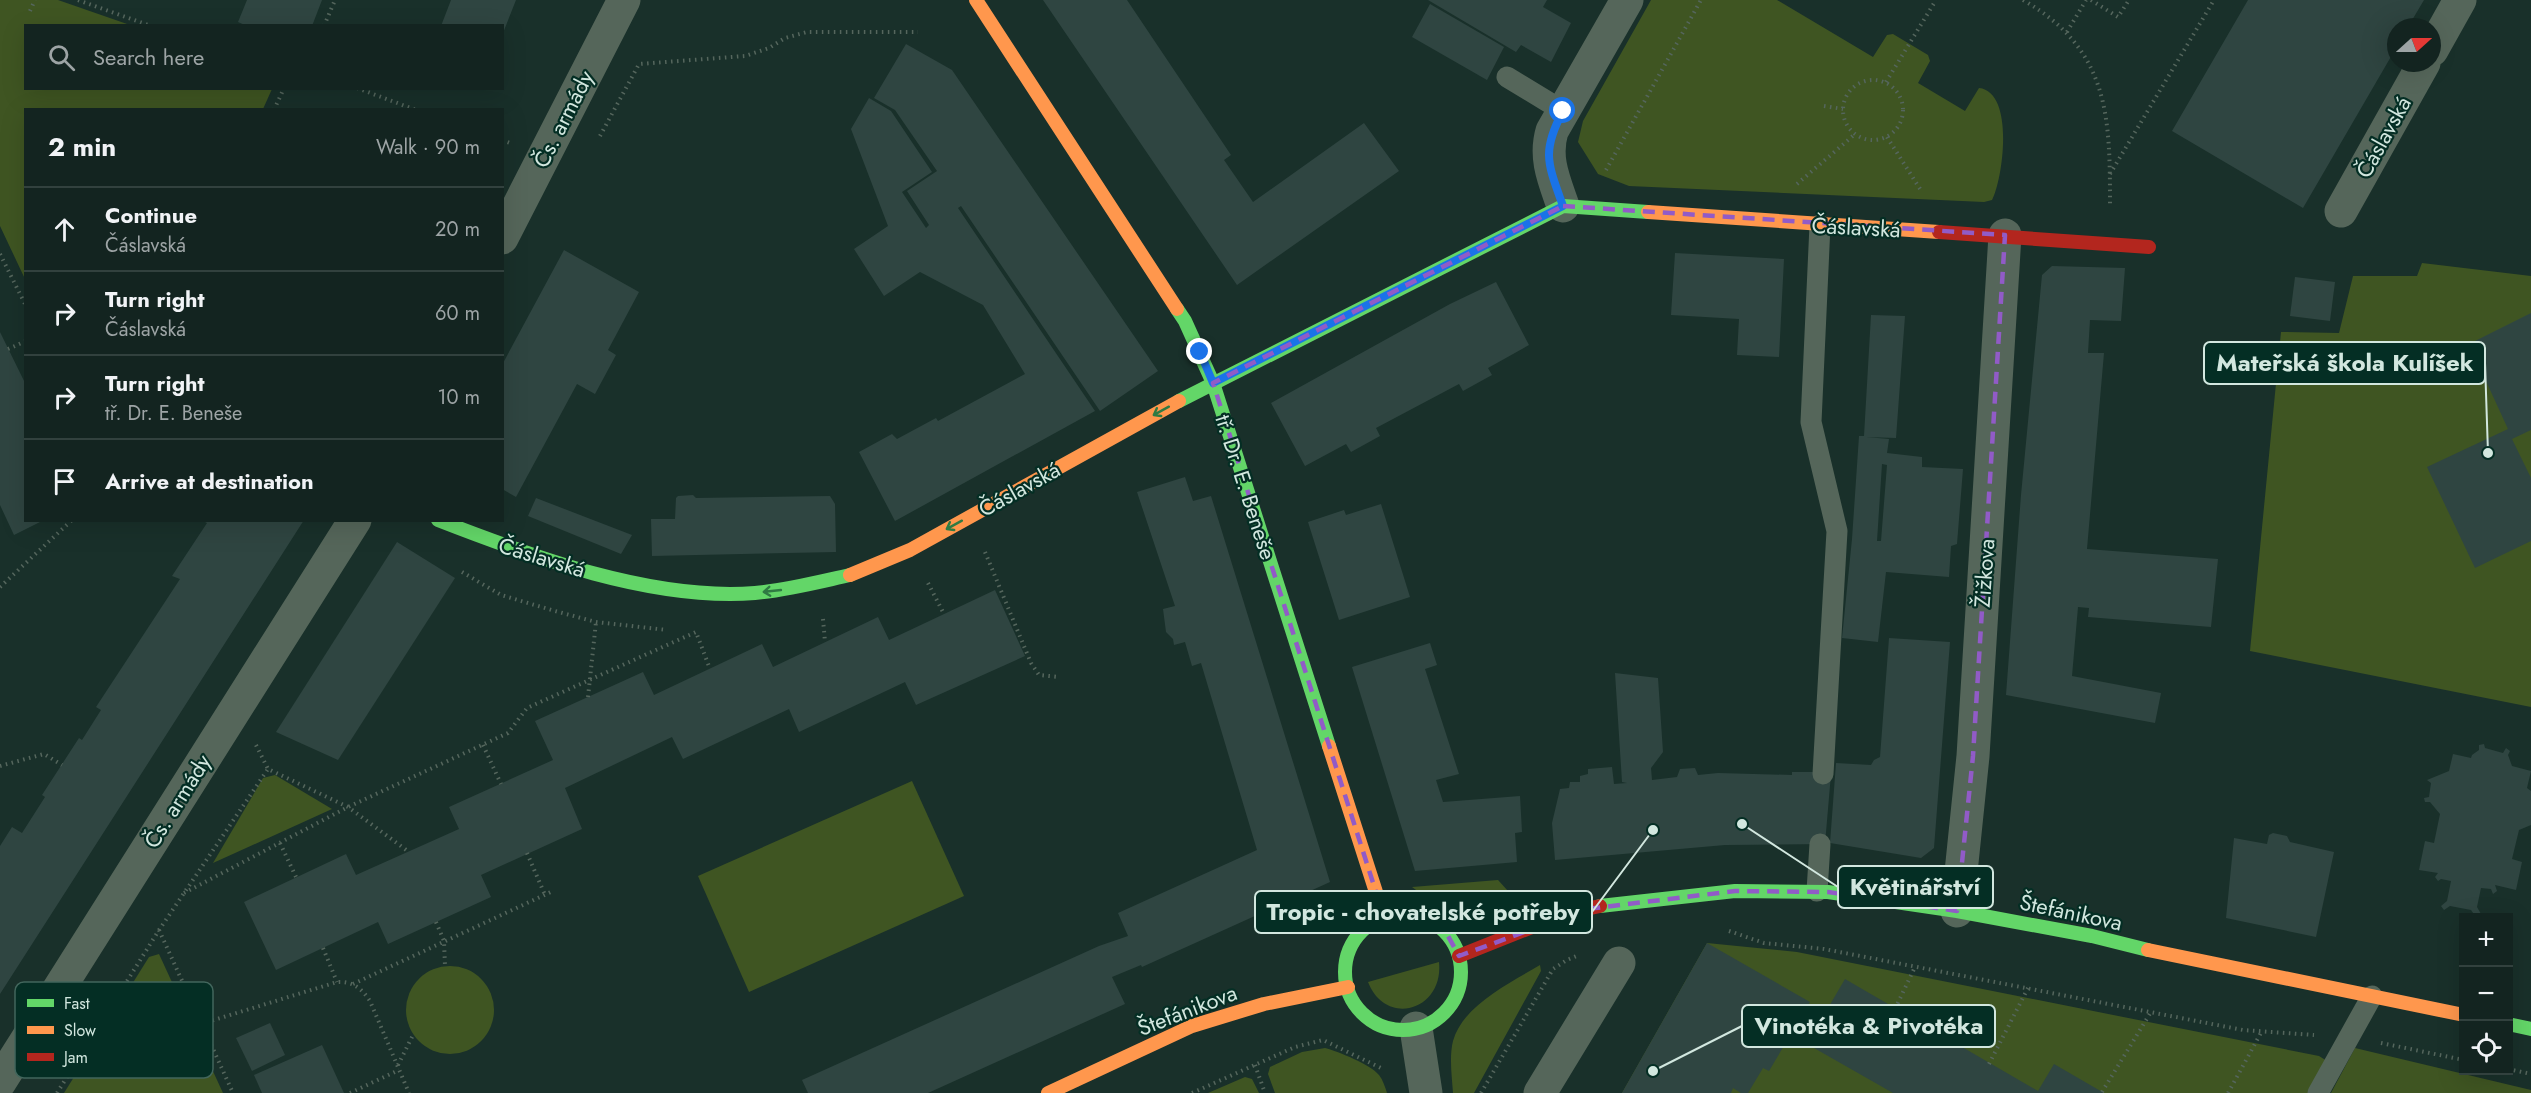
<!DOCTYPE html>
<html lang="en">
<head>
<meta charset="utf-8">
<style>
	body { margin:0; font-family:Jost,sans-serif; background:#20302d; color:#f1f3f6 }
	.controls { position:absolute; right:18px; bottom:18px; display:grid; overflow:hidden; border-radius:0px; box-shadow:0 6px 24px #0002 }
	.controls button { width:54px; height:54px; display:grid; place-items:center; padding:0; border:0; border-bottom:2px solid #32413e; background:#132420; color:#f1f3f6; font:30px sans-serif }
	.compass { position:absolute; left:2387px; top:18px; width:54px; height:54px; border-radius:50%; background:#132420; box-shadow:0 6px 24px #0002; rotate:69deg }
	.stop { position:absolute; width:18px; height:18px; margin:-14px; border:4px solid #1a73e8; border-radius:50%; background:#fff }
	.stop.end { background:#1a73e8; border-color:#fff; box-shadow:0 2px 6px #0008 }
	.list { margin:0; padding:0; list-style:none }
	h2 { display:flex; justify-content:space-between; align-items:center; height:78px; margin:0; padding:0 24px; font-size:26px }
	h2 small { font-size:20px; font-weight:400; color:#9da4a5 }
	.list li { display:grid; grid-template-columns:39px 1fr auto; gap:18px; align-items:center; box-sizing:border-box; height:84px; padding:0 24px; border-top:2px solid #32413e }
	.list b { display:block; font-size:22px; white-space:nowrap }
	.list p { margin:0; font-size:20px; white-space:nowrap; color:#9da4a5 }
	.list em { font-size:20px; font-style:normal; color:#9da4a5 }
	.icon { flex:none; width:33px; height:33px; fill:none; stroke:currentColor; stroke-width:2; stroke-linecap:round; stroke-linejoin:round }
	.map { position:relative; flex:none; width:2531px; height:1093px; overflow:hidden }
	.search { position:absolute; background:#132420; box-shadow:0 6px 24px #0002; left:24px; top:24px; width:480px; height:66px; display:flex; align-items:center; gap:15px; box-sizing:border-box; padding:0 21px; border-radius:0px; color:#9da4a5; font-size:22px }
	.panel { position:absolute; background:#132420; box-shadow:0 6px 24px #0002; left:24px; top:108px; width:480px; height:414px; border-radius:0px }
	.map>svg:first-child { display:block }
</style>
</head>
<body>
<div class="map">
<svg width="2531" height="1093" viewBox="0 0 2531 1093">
	<rect width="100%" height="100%" fill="#19302a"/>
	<g fill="#3f5522">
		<path d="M0 0H58L130 25 26 26V88L272 89 263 109 26 110 25 279 0 226Z"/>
		<path d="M1651 0H1777L1873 57 1887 35 1893 34 1928 55 1930 61 1918 83 1965 111 1979 88C2015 92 2003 179 1992 200L1984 202 1629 186 1598 174 1578 142 1583 121Z"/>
		<path d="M2422 263 2531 276V707L2250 651 2281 332 2339 333 2353 276H2417Z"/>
		<path d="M275 775 332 809 213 863 263 778Z"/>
		<path d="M912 781 964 896 749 992 698 876Z"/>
		<path d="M1498 880 1508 891C1473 905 1444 912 1412 887Z"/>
		<path d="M1707 943 1797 952 2319 1056 2327 1061 2310 1093H1622Z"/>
		<path d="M159 954 223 1093H64L149 957Z"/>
		<path d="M1439 962C1444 1010 1386 1028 1368 982Z"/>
		<path d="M1540 965 1541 971 1474 1093H1453C1452 1077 1449 1057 1453 1041 1463 1005 1510 983 1540 965Z"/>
		<circle cx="450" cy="1010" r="44"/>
		<path d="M1325 1048C1339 1052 1370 1064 1379 1075 1383 1080 1385 1087 1387 1093H1275L1268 1074 1270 1067 1302 1052Z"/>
		<path d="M2355 1048 2531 1090V1093H2331Z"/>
		<path d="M1245 1077 1252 1079 1259 1093H1208Z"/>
	</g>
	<g fill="#2f4541" fill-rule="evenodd">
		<path d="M247 0H322L312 26H247L238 22Z"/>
		<path d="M451 0H516L503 33 502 26H441Z"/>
		<path d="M1043 0H1127L1231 155 1224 160 1253 202 1364 123 1399 171 1237 285Z"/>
		<path d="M1428 0H1547L1543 7 1571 23 1551 62 1521 45 1516 52Z"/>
		<path d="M2248 0H2424L2408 27H2396V48L2303 208 2172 131Z"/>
		<path d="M1430 4 1504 47 1487 80 1412 37Z"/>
		<path d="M906 44 952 70 1158 371 1100 411 961 206 958 208 1095 411 895 521 859 452 892 434 897 439 936 418 938 421 1025 374 983 305 920 272 884 296 854 249 888 226 851 129 869 98 891 111 932 172 902 192 926 228 929 225 907 191 937 171 895 110 874 98Z"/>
		<path d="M564 250 639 292 608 350 616 355 595 394 577 384 516 497 502 489V365Z"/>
		<path d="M1675 253 1784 259 1779 357 1737 355 1739 319 1671 315Z"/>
		<path d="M2052 266 2125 268 2121 321 2090 320 2088 353H2104L2087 549 2218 559 2211 627 2088 617 2089 608 2078 607 2072 676 2161 693 2155 723 2006 695 2021 495 2042 275Z"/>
		<path d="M2295 277 2335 282 2330 321 2290 316Z"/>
		<path d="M1496 282 1529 345 1488 368 1492 375 1463 391 1459 384 1376 428 1380 436 1351 452 1346 444 1305 466 1271 403 1450 304Z"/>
		<path d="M2531 313V430L2512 439 2531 478V541L2475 568 2427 467 2508 429 2469 344Z"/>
		<path d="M1871 315 1905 316 1896 438 1866 437 1889 439 1887 453 1922 457V467L1963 469 1957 544 1951 546 1949 577 1886 572 1878 642 1842 638 1852 539 1859 436H1864ZM1882 464 1887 465 1881 541H1877Z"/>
		<path d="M0 332 26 385V520H44L14 535 0 505Z"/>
		<path d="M1185 477 1193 501 1211 496 1330 882 1142 967 1141 965 1112 977 1125 1004 928 1093H808L802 1080 1099 946 1128 936 1118 913 1257 850 1201 663 1192 666 1185 642 1174 645 1173 639 1166 632 1163 609 1175 606 1137 492Z"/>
		<path d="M693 495 696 498 830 496 835 504 836 552 652 556 651 519H675L676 498 678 496Z"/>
		<path d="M536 498 632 535 621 554 528 516Z"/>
		<path d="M1381 504 1410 597 1339 620 1308 522 1344 510 1346 515Z"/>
		<path d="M201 520H304L0 994V846L12 827 22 833 45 797 42 795 79 738 82 740 101 710 96 707 180 579 172 576 207 523Z"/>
		<path d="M397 542 455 578 338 760 276 732Z"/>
		<path d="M995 590 1025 656 916 705 905 682 799 732 789 709 683 759 672 737 565 788 582 829 481 875 491 897 388 944 378 922 276 970 244 902 346 854 356 875 459 829 449 807 553 760 535 721 643 672 654 695 762 644 773 667 878 617 889 640Z"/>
		<path d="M1889 638 1950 642 1934 848 1921 858 1830 843 1836 763 1871 765 1874 760 1880 757Z"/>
		<path d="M1430 643 1437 665 1425 669 1459 774 1436 780 1443 802 1520 796 1522 832 1515 833 1517 862 1415 871 1352 667Z"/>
		<path d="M1615 673 1658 678 1663 752 1651 768 1652 780 1677 777 1680 769 1695 768 1698 775 1718 773 1792 775V772H1815L1831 774 1825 844 1725 845 1555 860 1552 823 1560 789 1569 788 1570 782H1580V776L1588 774V769L1612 767 1614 784 1627 783 1622 782Z"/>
		<path d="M2484 744 2485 748 2503 753 2506 748 2510 751 2508 755 2512 766 2531 771 2527 788 2531 791V825L2519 830 2512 859 2522 862 2516 890 2495 885 2497 891 2493 894 2491 889 2481 888 2477 907 2481 914 2476 917 2471 910 2450 906 2444 910 2441 906 2447 901 2451 881 2441 879 2438 881 2435 877 2438 873 2419 870 2425 841 2434 843 2440 814 2430 802H2425L2424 798 2429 797 2431 783 2427 780 2449 771 2453 754 2471 758 2472 755 2479 750V745Z"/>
		<path d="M2273 833 2287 836 2290 842 2334 852 2316 937 2226 918 2234 838 2267 844 2269 835Z"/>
		<path d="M1707 943 1810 1002 1769 1071 1763 1068 1748 1093H1741L1733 1088 1731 1093H1622Z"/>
		<path d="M1845 979 2038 1091 2054 1064 2104 1093H1893L1807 1044Z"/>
		<path d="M270 1023 285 1055 252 1071 236 1038Z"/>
		<path d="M322 1045 344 1093H262L254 1075Z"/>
	</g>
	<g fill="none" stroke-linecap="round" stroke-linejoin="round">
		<g stroke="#55665d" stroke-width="4" stroke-dasharray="1.5 4.5" stroke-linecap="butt">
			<path d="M78 0 151 26"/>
			<path d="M2023 0C2110 50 2110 117 2110 207"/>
			<path d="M2091 0 2118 17 2129 0"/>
			<path d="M30 11 35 0"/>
			<path d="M324 26 335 0"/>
			<path d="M2067 32 2086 0"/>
			<circle cx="1873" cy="110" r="30"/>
			<path d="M1886 82 1936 0"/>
			<path d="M357 88 416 110"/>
			<path d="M1824 106 1843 109"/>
			<path d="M274 110 284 88"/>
			<path d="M600 136 639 64 745 56 769 48 785 38 807 32H918"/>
			<path d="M1887 137 1922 192"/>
			<path d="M502 140 510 143"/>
			<path d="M1606 170 1701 0"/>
			<path d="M2110 174 2214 0"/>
			<path d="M1797 184 1854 135"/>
			<path d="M0 254 26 306"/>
			<path d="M8 349 26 341"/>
			<path d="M985 552 1031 663 1039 675 1059 677"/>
			<path d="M462 572 501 595 555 611 596 622 667 630"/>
			<path d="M928 583 944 614"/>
			<path d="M0 587 72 520"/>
			<path d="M823 619 825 642"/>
			<path d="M588 697 596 622"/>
			<path d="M256 745 268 769 348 807 409 852"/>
			<path d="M483 745 501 784"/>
			<path d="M0 766 44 754 62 765"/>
			<path d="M280 843 296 877"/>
			<path d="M527 853 545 895"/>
			<path d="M184 893 348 807 508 733 527 708 696 632 710 669"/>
			<path d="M436 922 444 941 445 966"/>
			<path d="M159 930 233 1093"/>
			<path d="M1729 931 1764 943 1824 949 2243 1030 2314 1035"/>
			<path d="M323 948 337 982"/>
			<path d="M353 984 553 891"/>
			<path d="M1895 1009 1915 967"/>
			<path d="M201 1024 337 982C353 981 362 989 370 1001L409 1093"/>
			<path d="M2381 1043 2464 1060"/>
			<path d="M1989 1064 2028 988"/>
			<path d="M398 1065 413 1035"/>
			<path d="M1255 1065 1265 1093"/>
			<path d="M2508 1069 2531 1074"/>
			<path d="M2102 1092 2151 1012"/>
			<path d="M57 1093 159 930 268 769"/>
			<path d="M350 1093 399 1070"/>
			<path d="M1192 1093 1295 1047 1323 1040 1383 1069"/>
			<path d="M1481 1093 1553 969 1567 960 1579 955"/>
			<path d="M2228 1093 2262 1031"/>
		</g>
		<g stroke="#55665a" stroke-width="21">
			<path d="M1507 77 1563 111"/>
			<path d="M1820 225 1811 422 1837 531 1823 774"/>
			<path d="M1817 891 1820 844"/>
			<path d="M2318 1093 2372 996"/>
		</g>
		<g stroke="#55665a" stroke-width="33">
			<path d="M2432 50 2460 0"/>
			<path d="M1563 206C1554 180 1544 158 1552 131L1627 0"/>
			<path d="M2341 211 2424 63"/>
			<path d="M502 238 624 0"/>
			<path d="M1957 911 1973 756 2005 235"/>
			<path d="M1416 1028 1426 1093"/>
			<path d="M0 1082 355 520"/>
			<path d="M1540 1093 1619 963"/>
		</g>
		<g stroke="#63d668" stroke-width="14">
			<path d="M1177 309 1185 321 1213 383 1329 746"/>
			<path d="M1179 401 1563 206 1648 212"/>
			<path d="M438 520C533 557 652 601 755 593 787 590 818 582 850 575"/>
			<path d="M1600 906 1735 891 1828 892 1957 911 2092 936 2148 950"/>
			<circle cx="1403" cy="972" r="58"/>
			<path d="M2508 1024 2531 1029"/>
		</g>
		<g stroke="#ff974d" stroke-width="14">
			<path d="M976 0 1177 309"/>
			<path d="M1648 212 1939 232"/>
			<path d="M850 575 910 550 1179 401"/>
			<path d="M1329 746 1384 917"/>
			<path d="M2148 950 2464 1015"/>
			<path d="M1048 1093 1192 1026 1264 1004 1348 987"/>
		</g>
		<g stroke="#b3261e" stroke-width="14">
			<path d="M1939 232 2149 247"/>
			<path d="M1459 956 1567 913 1600 906"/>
		</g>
	</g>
	<defs><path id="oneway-shaft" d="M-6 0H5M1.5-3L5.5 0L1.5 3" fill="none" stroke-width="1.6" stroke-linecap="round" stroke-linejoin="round" transform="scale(1.5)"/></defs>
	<g stroke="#2f7a43">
		<use href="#oneway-shaft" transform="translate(1161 411) rotate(151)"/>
		<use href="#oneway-shaft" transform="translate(954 525) rotate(151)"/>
		<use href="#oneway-shaft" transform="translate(772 591) rotate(174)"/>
	</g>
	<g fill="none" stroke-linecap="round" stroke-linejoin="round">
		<path stroke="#1a73e8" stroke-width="8" d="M1200 352 1213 383 1563 206C1548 164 1541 152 1563 111"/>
	</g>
	<path fill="none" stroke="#915bc7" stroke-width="4.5" stroke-dasharray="12 8" stroke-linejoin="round" d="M1563 206 2005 235 1973 756 1957 911 1828 892 1735 891 1587 909 1459 956 1447 934 1427 919 1409 914 1384 917 1213 383Z"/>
	<g text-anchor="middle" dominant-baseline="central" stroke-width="4.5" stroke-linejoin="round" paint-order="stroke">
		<g font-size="22" fill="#d2e7df" stroke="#042e24">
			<text transform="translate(563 119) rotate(-63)">Čs. armády</text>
			<text transform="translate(2383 137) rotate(-61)">Čáslavská</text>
			<text transform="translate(1856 227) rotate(3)">Čáslavská</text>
			<text transform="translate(1246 487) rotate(72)">tř. Dr. E. Beneše</text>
			<text transform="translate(1019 489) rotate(-29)">Čáslavská</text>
			<text transform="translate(542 557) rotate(17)">Čáslavská</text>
			<text transform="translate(1984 573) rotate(-86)">Žižkova</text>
			<text transform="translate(177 801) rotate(-58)">Čs. armády</text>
			<text transform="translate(2071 912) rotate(12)">Štefánikova</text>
			<text transform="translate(1187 1010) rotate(-21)">Štefánikova</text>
		</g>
	</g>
	<rect x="15" y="982" width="198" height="96" rx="9" fill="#042e24" stroke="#42665c" stroke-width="1.5"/>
	<rect x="27" y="999" width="27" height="8" fill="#63d668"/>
	<rect x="27" y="1026" width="27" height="8" fill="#ff974d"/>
	<rect x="27" y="1053" width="27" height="8" fill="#b3261e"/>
	<g font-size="16" fill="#d2e7df">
		<text x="64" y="1009">Fast</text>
		<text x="64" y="1036">Slow</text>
		<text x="64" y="1063">Jam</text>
	</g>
	<path fill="none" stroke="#d2e7df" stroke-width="2" d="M2488 453L2485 363M1742 824L1838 887M1653 830L1592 912M1653 1071L1742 1026"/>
	<g fill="#d2e7df" stroke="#042e24" stroke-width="2">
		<circle cx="2488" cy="453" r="6"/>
		<circle cx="1742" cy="824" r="6"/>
		<circle cx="1653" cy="830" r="6"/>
		<circle cx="1653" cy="1071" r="6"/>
	</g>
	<g fill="#042e24" stroke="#d2e7df" stroke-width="2">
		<rect x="2204" y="342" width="281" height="42" rx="6"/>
		<rect x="1838" y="866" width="155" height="42" rx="6"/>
		<rect x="1255" y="891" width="337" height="42" rx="6"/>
		<rect x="1742" y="1005" width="253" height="42" rx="6"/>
	</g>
	<g font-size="24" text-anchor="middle" font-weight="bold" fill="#d2e7df">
		<text x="2345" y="371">Mateřská škola Kulíšek</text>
		<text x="1915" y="895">Květinářství</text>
		<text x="1423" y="920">Tropic - chovatelské potřeby</text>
		<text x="1869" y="1034">Vinotéka &amp; Pivotéka</text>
	</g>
</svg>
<div class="controls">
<button>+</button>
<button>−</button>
<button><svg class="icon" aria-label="locate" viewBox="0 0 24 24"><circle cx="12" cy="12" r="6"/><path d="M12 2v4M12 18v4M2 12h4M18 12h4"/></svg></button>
</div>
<svg class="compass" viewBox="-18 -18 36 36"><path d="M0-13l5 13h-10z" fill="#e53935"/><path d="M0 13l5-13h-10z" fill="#9da4a5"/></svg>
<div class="stop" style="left:1563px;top:111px"></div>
<div class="stop end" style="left:1200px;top:352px"></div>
<div class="search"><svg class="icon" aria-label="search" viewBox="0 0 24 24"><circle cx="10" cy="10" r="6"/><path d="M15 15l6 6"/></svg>Search here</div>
<section class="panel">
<h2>2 min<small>Walk · 90 m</small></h2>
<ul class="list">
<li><svg class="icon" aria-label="ahead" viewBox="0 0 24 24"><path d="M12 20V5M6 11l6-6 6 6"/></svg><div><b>Continue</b><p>Čáslavská</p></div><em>20 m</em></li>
<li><svg class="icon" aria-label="right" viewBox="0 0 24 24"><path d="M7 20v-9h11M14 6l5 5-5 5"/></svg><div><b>Turn right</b><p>Čáslavská</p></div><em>60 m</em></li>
<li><svg class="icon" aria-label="right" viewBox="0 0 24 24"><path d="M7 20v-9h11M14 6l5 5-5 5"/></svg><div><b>Turn right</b><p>tř. Dr. E. Beneše</p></div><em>10 m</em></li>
<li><svg class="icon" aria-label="arrive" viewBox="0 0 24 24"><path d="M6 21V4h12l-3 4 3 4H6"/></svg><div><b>Arrive at destination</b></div></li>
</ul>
</section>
</div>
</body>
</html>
